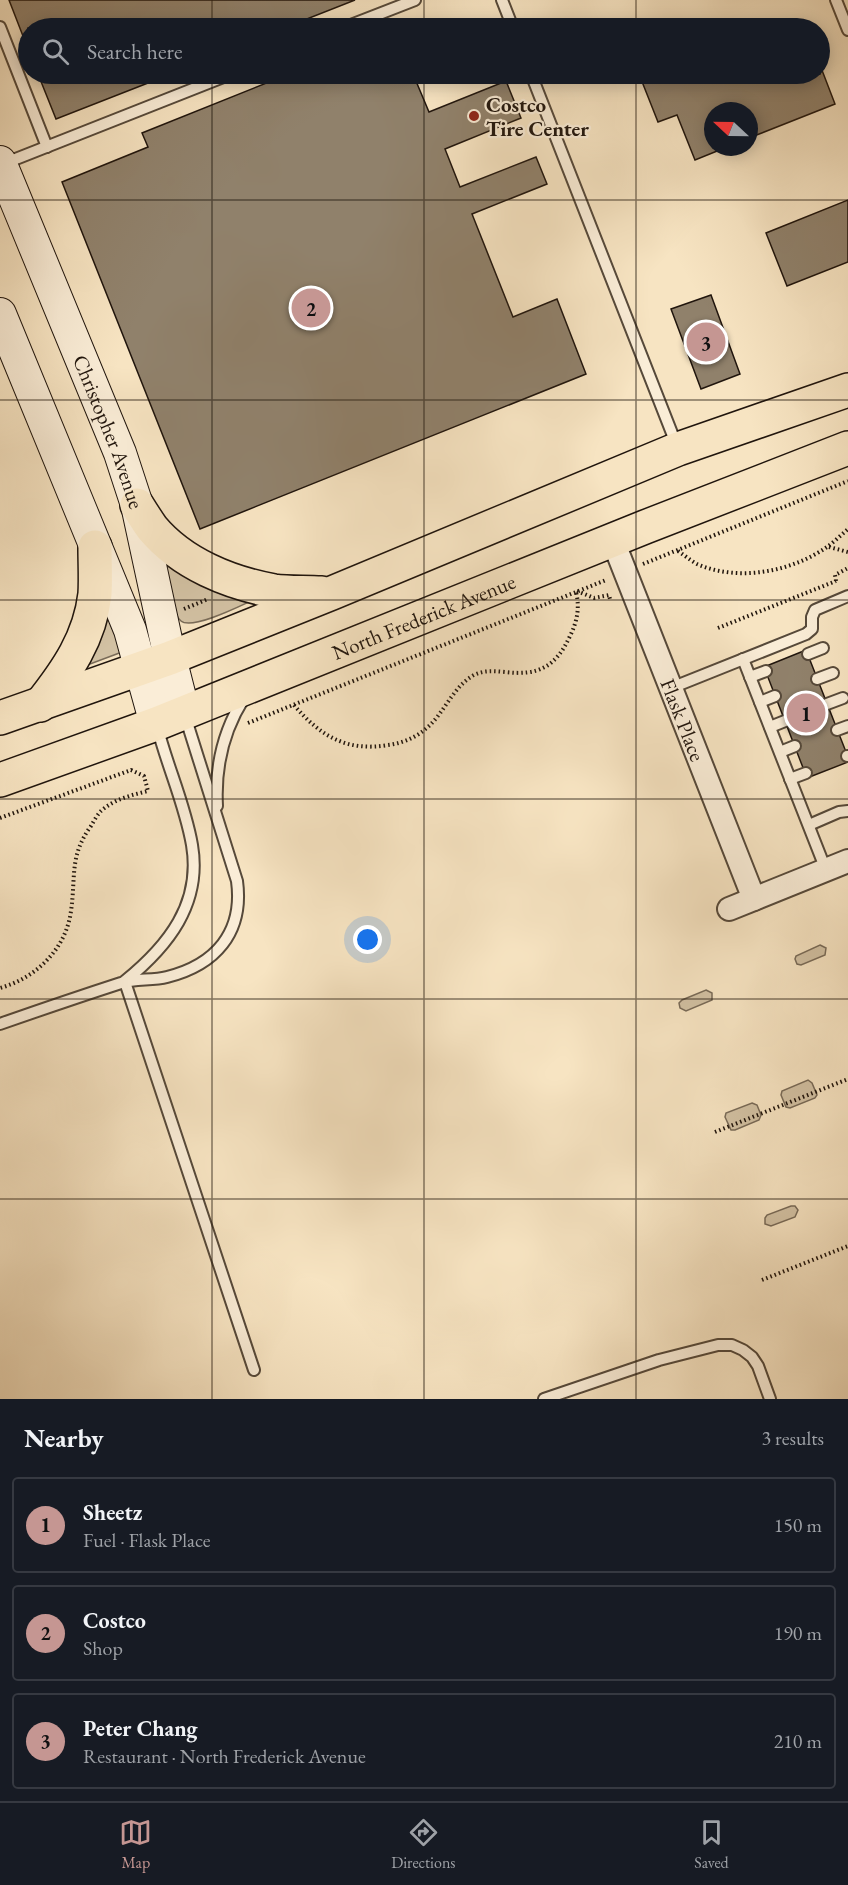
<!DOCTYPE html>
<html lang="en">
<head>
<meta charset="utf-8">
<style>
	body { margin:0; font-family:"EB Garamond",serif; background:#20242c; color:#f1f3f6 }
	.compass { position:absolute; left:704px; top:102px; width:54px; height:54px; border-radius:50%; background:#171b24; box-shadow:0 3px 15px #0003; rotate:292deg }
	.you { position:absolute; left:368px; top:940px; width:21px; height:21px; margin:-15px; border:4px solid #fff; border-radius:50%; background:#1a73e8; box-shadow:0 0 0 9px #1a73e833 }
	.badge { display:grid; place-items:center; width:39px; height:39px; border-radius:50%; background:#c59692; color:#111; font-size:20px; font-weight:700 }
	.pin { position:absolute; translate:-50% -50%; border:3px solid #fff; box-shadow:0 2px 6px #0006 }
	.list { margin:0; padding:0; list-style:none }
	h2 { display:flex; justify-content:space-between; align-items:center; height:78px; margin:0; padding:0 24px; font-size:26px }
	h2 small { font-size:20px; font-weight:400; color:#9ea1a6 }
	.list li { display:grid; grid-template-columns:39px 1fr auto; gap:18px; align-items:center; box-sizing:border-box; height:96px; margin:0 12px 12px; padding:0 12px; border:2px solid #363941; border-radius:6px }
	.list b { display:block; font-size:22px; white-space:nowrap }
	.list p { margin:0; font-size:20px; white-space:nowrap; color:#9ea1a6 }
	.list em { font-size:20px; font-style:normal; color:#9ea1a6 }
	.icon { flex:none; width:33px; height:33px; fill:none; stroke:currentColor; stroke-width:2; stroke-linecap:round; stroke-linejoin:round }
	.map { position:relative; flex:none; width:848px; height:1399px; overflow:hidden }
	.search { position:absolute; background:#171b24; box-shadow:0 3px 15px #0003; left:18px; right:18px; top:18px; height:66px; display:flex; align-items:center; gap:15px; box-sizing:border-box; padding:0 21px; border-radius:33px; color:#9ea1a6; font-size:22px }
	.sheet { height:402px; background:#171b24 }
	nav { display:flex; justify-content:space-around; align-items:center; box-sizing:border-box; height:84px; border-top:2px solid #363941; background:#171b24; font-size:16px; color:#9ea1a6 }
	nav a { display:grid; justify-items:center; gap:3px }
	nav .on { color:#c59692 }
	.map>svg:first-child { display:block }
</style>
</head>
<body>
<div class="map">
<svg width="848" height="1399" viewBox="0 0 848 1399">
	<rect width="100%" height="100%" fill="#f7e4c2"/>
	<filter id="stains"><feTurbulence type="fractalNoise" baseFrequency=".00333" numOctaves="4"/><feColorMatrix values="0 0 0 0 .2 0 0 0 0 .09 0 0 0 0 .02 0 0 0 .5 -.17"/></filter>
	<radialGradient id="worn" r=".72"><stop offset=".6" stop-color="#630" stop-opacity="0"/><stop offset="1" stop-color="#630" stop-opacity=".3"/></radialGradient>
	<g fill="#d2c1a3" stroke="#796b58" stroke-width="1.5">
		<path d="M163 559 251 601C238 607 192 630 181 621 171 613 166 572 163 559Z"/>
		<path d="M103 603 122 652 82 667Z"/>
		<path d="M820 945 826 948 825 955 801 965 797 964 795 959 796 956Z"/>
		<path d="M706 990 712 993V1000L686 1011 680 1008 679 1003 682 1000Z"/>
		<path d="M808 1080 812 1083 817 1095 815 1098 790 1108 786 1107 781 1095 782 1091Z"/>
		<path d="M752 1103 757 1105 761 1115 759 1120 735 1130H731L725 1117 726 1113Z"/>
		<path d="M791 1206H795L798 1210 795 1217 771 1226 765 1224V1218L767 1215Z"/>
	</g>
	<g fill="#90816b" stroke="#20150d" stroke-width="1.5">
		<path d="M9 0H355L284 28H28V49Z"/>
		<path d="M820 65 835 104 749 138V111H713V147H727L695 160 677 115 658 122 639 74H820Z"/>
		<path d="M38 74H171L56 119Z"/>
		<path d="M289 74H413L429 112 506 81 521 118 445 149 460 187 536 157 547 184 472 214 513 317 557 299 586 374 200 529 62 182 148 147 142 133Z"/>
		<path d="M848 200V262L787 286 766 233Z"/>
		<path d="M711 295 740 374 701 389 671 309Z"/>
		<path d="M806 650 848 757V762L807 778 764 667Z"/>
	</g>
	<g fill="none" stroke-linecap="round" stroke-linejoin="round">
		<defs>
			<g id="lane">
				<path d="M502 0 513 28"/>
				<path d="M836 0 848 30"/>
				<path d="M0 27 47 147"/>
				<path d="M343 28 415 0"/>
				<path d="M531 74 677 446"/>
				<path d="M3 164 231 74"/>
				<path d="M808 654 823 648"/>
				<path d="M743 659 826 870"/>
				<path d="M750 677 766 671"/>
				<path d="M817 679 833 673"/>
				<path d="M671 688 806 634 812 629V617L815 610 848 596"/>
				<path d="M760 702 775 696"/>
				<path d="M827 704 843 698"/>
				<path d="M770 727 785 721"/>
				<path d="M837 730 848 726"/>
				<path d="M780 752 795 746"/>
				<path d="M847 756H848"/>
				<path d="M790 779 806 773"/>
				<path d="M217 806C215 768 223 731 244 698"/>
				<path d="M809 825 839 812 848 811"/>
				<path d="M125 981C168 946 202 904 192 845 185 804 167 766 157 726"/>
				<path d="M125 982 254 1370"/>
				<path d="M0 1024C40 1010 81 996 121 983 135 978 152 981 167 977 215 965 244 933 237 881L185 716"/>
				<path d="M544 1399 659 1360 718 1345H732L743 1350 752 1357 758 1366 770 1399"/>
			</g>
			<g id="street">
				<path id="s1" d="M613 541 754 899"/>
				<path d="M729 909 848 861"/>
			</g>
			<g id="secondary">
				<path id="s2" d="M0 162 120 453 137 505 170 658 184 713"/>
				<path d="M0 314 130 630 156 724"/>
			</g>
			<g id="primary">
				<path d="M137 505C142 513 147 521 152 528 182 564 230 583 274 591 289 593 306 592 321 593"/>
				<path d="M40 705C67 671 90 638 95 594 96 579 95 563 95 547"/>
				<path d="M0 718 170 658 332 593 678 449 848 390"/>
				<path id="s3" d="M0 780 156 724 645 527 848 448"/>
			</g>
		</defs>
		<use href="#lane" stroke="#56493a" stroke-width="14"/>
		<use href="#street" stroke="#56493a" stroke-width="26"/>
		<use href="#secondary" stroke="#20150d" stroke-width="34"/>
		<use href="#primary" stroke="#20150d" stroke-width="36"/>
		<g stroke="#20150d" stroke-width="4" stroke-dasharray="1.5 3" stroke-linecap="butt">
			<path d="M829 547 848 552"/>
			<path d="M678 551C684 555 690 560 697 564 738 582 791 572 827 547 834 542 841 535 848 529"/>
			<path d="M643 564 848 481"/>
			<path d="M836 581 835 575 848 568"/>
			<path d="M577 591 594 598 609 595 610 599"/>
			<path d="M184 609 208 599"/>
			<path d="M718 628 836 581"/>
			<path d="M294 705C320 736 347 752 388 745 404 743 417 737 429 726 445 711 454 686 474 675 484 670 494 671 505 672 538 676 556 667 570 636 577 622 580 608 576 592"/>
			<path d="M248 723 606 580"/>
			<path d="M0 818 131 770 144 776 148 791C132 795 114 799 101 811 97 815 94 821 91 826 69 856 76 877 71 911 66 949 36 978 0 988"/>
			<path d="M715 1132 848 1079"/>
			<path d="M762 1280 848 1246"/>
		</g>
		<use href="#lane" stroke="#faedd7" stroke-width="10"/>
		<use href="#street" stroke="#faedd7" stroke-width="22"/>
		<use href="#secondary" stroke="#faedd7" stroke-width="32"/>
		<use href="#primary" stroke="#f7e4c2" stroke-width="33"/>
	</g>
	<path fill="none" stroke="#20150d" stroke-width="1.5" stroke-opacity="0.55" d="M212 0V28M424 0V28M636 0V28M212 74V1399M424 74V1399M636 74V1399M0 200H848M0 400H848M0 600H848M0 799H848M0 999H848M0 1199H848"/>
	<circle fill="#8f2418" stroke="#faedd7" stroke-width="2" cx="474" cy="116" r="6"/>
	<g text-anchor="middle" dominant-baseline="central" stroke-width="4.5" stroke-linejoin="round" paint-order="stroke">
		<g font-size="21" font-weight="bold" fill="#20150d" stroke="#faedd7" text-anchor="start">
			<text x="486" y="104">Costco<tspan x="486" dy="24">Tire Center</tspan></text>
		</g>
		<g font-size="21" fill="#20150d" stroke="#faedd7">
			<text stroke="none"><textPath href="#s2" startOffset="291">Christopher Avenue</textPath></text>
			<text stroke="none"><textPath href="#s3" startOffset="454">North Frederick Avenue</textPath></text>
			<text stroke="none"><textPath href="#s1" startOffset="192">Flask Place</textPath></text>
		</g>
	</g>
	<rect width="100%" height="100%" filter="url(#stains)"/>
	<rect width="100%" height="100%" fill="url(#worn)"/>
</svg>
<svg class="compass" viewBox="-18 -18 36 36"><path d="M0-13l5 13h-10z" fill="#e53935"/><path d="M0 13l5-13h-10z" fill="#9ea1a6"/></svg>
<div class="you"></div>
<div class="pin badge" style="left:806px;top:713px">1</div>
<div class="pin badge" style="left:311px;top:308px">2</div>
<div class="pin badge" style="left:706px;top:342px">3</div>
<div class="search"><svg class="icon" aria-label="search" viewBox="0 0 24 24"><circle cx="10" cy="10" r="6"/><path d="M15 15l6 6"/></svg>Search here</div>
</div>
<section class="sheet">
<h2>Nearby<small>3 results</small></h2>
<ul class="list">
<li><span class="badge">1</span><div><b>Sheetz</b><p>Fuel · Flask Place</p></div><em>150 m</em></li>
<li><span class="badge">2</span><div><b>Costco</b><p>Shop</p></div><em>190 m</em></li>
<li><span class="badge">3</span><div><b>Peter Chang</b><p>Restaurant · North Frederick Avenue</p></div><em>210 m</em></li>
</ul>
</section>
<nav>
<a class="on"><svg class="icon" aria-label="map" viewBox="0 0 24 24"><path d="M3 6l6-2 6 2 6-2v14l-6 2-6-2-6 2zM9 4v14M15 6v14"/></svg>Map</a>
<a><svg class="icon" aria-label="directions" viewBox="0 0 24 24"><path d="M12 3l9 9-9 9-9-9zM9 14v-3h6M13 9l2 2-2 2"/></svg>Directions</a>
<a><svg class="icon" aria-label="saved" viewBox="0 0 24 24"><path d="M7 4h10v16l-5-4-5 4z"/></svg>Saved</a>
</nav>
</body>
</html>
